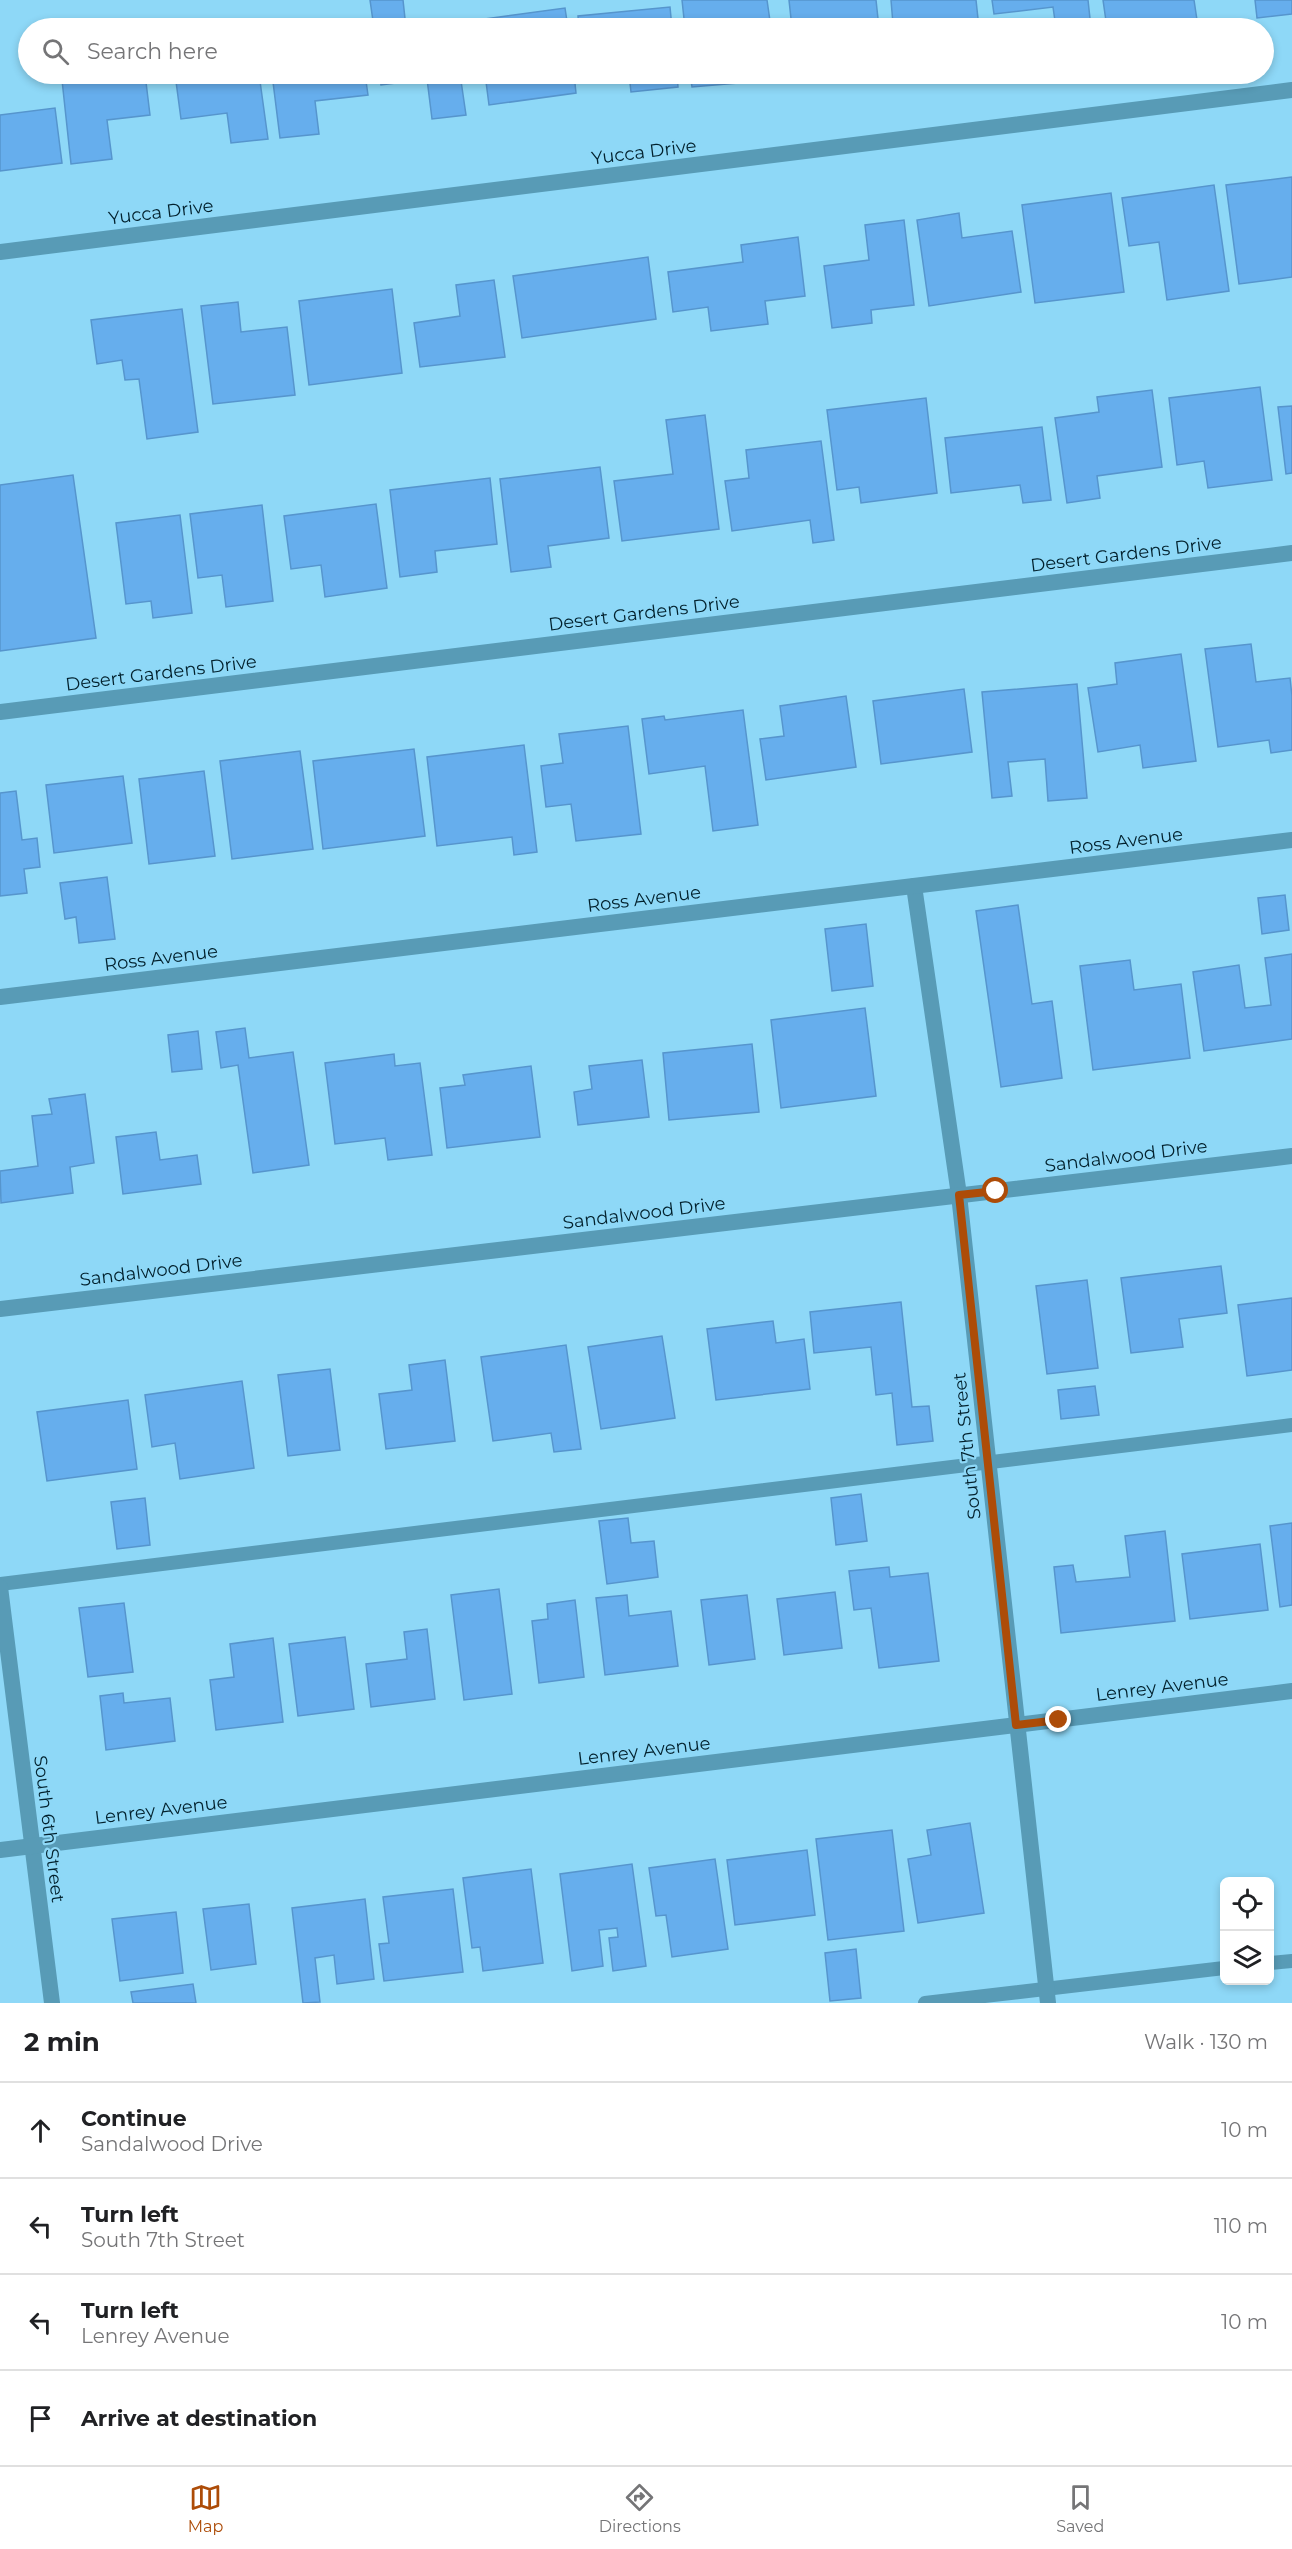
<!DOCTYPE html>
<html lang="en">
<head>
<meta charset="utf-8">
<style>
	body { margin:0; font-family:Montserrat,sans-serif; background:#f6f6f6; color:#202124 }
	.controls { position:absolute; right:18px; bottom:18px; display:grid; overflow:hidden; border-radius:9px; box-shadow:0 3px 9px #0003 }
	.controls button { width:54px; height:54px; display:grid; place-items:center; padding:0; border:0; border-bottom:2px solid #e0e0e0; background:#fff; color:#202124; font:30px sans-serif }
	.stop { position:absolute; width:18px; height:18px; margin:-14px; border:4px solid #ad4c08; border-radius:50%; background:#fff }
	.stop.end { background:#ad4c08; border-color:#fff; box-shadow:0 2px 6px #0008 }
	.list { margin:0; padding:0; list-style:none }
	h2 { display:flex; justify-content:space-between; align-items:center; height:78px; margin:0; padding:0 24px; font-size:26px }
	h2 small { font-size:20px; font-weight:400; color:#757577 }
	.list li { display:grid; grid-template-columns:39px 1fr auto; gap:18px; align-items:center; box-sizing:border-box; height:96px; padding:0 24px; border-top:2px solid #e0e0e0 }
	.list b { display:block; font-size:22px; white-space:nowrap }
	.list p { margin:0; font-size:20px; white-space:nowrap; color:#757577 }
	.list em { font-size:20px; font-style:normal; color:#757577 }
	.icon { flex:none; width:33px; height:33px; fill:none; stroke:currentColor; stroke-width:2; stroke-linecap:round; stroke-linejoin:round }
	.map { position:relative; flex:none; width:1292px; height:2003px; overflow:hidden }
	.search { position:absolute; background:#fff; box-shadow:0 3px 9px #0003; left:18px; right:18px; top:18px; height:66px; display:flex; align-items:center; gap:15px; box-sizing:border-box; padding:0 21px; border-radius:33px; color:#757577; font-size:22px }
	.sheet { height:462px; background:#fff }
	nav { display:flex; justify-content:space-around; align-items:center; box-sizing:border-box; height:84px; border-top:2px solid #e0e0e0; background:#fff; font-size:16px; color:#757577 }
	nav a { display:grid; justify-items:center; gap:3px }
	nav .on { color:#ad4c08 }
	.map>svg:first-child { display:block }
</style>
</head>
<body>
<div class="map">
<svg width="1292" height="2003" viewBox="0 0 1292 2003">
	<rect width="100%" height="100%" fill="#8ed8f7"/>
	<g fill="#66aeed" stroke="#5695cd" stroke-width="1.5">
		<path d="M370 0H403L406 28H374Z"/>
		<path d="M682 0H767L771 28H685Z"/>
		<path d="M789 0H876L879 28H792Z"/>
		<path d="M891 0H976L979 28H943L942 19 893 24Z"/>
		<path d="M992 0H1088L1091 28H1056L1053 7 994 14Z"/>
		<path d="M1103 0H1194L1197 20 1140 28H1107Z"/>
		<path d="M1255 0H1292V14L1257 18Z"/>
		<path d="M670 7 672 28H579L578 16Z"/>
		<path d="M565 8 568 28H479L478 20Z"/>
		<path d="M120 74H145L150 115 107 120 112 159 71 164 62 80Z"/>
		<path d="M175 74H259L268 139 231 143 227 113 181 119Z"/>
		<path d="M272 74H365L368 95 315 101 319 134 280 138Z"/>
		<path d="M379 74H460L466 115 432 119 427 79 381 85Z"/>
		<path d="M485 74H574L576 93 489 105Z"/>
		<path d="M629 74H677L678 87 631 92Z"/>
		<path d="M690 74H737L738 83 692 87Z"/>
		<path d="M55 108 62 163 0 171V115Z"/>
		<path d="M1292 177V277L1239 284 1226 185Z"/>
		<path d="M1214 185 1229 291 1167 300 1159 242 1129 246 1122 198Z"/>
		<path d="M1111 193 1124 292 1035 303 1022 205Z"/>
		<path d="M959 213 962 238 1012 231 1021 292 929 306 917 220Z"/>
		<path d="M904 220 914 305 871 310 872 323 832 328 824 266 869 260 865 225Z"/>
		<path d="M798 237 805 296 765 301 768 324 711 331 708 307 673 312 668 272 743 262 741 245Z"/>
		<path d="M648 257 656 319 522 338 513 276Z"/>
		<path d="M494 280 505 357 420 367 414 323 460 316 456 285Z"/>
		<path d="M392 289 402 373 309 385 299 301Z"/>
		<path d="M238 302 241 332 287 327 295 395 213 404 201 306Z"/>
		<path d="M182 309 198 432 147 439 139 379 125 380 122 360 97 364 91 320Z"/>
		<path d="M1260 387 1272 480 1208 488 1204 461 1177 465 1169 398Z"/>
		<path d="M1152 390 1162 467 1097 476 1100 498 1067 503 1055 418 1099 412 1097 397Z"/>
		<path d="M926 398 937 493 861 503 859 487 837 490 827 410Z"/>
		<path d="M1292 406V473L1286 474 1278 407Z"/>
		<path d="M705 415 719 529 622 541 614 481 673 474 666 420Z"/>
		<path d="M1042 427 1051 500 1023 503 1020 485 951 493 945 438Z"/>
		<path d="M821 441 834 540 813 543 810 520 732 531 725 481 749 478 746 450Z"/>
		<path d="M600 467 609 538 548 546 551 567 511 572 500 479Z"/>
		<path d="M73 475 96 638 0 651V485Z"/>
		<path d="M490 478 497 544 435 551 437 572 400 577 390 490Z"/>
		<path d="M376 504 387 588 325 597 321 565 291 569 284 516Z"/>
		<path d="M262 505 273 601 226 607 222 575 198 578 190 514Z"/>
		<path d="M180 515 192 613 153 618 151 601 126 604 116 523Z"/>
		<path d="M1251 644 1256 682 1290 678 1292 696V750L1271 753 1269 740 1218 747 1205 649Z"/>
		<path d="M1181 654 1196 761 1143 768 1140 745 1098 752 1088 688 1117 684 1115 663Z"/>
		<path d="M1077 684 1087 798 1048 801 1045 759 1008 762 1012 796 992 798 982 692Z"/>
		<path d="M964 689 972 752 881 764 873 701Z"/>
		<path d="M846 696 856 767 766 780 760 739 784 736 780 706Z"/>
		<path d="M743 710 758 825 713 831 705 766 649 774 642 719 664 716 665 720Z"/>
		<path d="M628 726 641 834 576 841 571 804 546 807 541 766 563 763 559 734Z"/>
		<path d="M524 745 537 852 514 855 512 837 437 846 427 757Z"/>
		<path d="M414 749 425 836 323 849 313 761Z"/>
		<path d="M300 751 313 849 232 859 220 761Z"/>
		<path d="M204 771 215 856 149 864 139 779Z"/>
		<path d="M123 776 132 843 54 853 46 785Z"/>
		<path d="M16 791 22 840 37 838 40 867 24 869 27 893 0 896V793Z"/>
		<path d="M107 877 115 939 79 943 76 917 65 919 60 883Z"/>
		<path d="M1285 895 1289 930 1262 934 1258 898Z"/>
		<path d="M1018 905 1032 1004 1052 1001 1062 1078 1001 1087 976 911Z"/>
		<path d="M866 924 873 986 832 991 825 929Z"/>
		<path d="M1292 954V1039L1204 1051 1193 972 1239 965 1245 1008 1271 1005 1265 958Z"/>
		<path d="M1130 960 1134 990 1181 984 1190 1058 1093 1070 1080 966Z"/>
		<path d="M865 1008 876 1096 781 1108 771 1020Z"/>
		<path d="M245 1028 249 1058 293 1052 309 1165 253 1173 238 1065 221 1068 216 1032Z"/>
		<path d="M198 1031 202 1069 172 1072 168 1035Z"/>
		<path d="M752 1044 759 1112 669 1120 663 1053Z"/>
		<path d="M394 1054 395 1066 420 1063 432 1155 388 1160 385 1138 335 1144 325 1063Z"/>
		<path d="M642 1060 649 1117 578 1125 574 1092 592 1089 589 1066Z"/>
		<path d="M531 1066 540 1137 447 1148 440 1088 465 1085 463 1075Z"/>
		<path d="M85 1094 94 1163 70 1167 73 1193 1 1203 0 1171 38 1166 32 1116 52 1114 49 1099Z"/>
		<path d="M156 1132 160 1160 197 1155 201 1184 123 1194 116 1137Z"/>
		<path d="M1221 1266 1227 1313 1179 1319 1183 1347 1131 1353 1121 1278Z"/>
		<path d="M1087 1280 1098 1368 1047 1374 1036 1286Z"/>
		<path d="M1292 1298V1370L1247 1376 1238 1305Z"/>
		<path d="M901 1302 912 1407 929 1406 933 1441 897 1445 892 1393 876 1395 871 1347 814 1353 810 1312Z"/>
		<path d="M773 1321 776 1343 804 1339 810 1389 716 1400 707 1329Z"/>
		<path d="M662 1336 675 1418 601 1429 588 1347Z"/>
		<path d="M566 1345 581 1449 554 1452 551 1433 493 1441 481 1357Z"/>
		<path d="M445 1360 455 1441 386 1449 379 1394 412 1390 409 1365Z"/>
		<path d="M330 1369 340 1450 288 1456 278 1375Z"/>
		<path d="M242 1381 254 1468 180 1479 175 1443 152 1447 145 1395Z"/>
		<path d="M1095 1386 1099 1415 1061 1419 1058 1390Z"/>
		<path d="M128 1400 137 1469 47 1481 37 1412Z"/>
		<path d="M861 1494 867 1541 836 1545 831 1498Z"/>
		<path d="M145 1498 150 1545 117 1549 111 1502Z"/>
		<path d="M628 1518 631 1543 654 1541 658 1577 607 1584 599 1521Z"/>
		<path d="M1292 1523V1605L1280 1607 1270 1526Z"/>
		<path d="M1165 1531 1175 1621 1061 1633 1054 1567 1073 1565 1076 1582 1130 1577 1125 1536Z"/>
		<path d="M1260 1544 1268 1610 1190 1619 1182 1554Z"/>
		<path d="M889 1567 890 1577 928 1573 939 1661 879 1668 871 1608 854 1610 849 1571Z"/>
		<path d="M499 1589 512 1694 464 1700 451 1595Z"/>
		<path d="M835 1592 842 1648 784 1655 777 1599Z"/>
		<path d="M627 1595 629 1616 671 1611 678 1666 605 1675 596 1598Z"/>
		<path d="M747 1595 755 1659 709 1665 701 1600Z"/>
		<path d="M575 1600 584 1677 539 1683 532 1621 548 1619 547 1604Z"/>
		<path d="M124 1603 133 1672 88 1677 79 1608Z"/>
		<path d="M427 1629 435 1699 371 1707 366 1664 407 1659 404 1632Z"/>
		<path d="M345 1637 354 1709 298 1716 289 1644Z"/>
		<path d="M273 1638 283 1722 216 1730 210 1680 234 1677 230 1644Z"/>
		<path d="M123 1693 124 1703 170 1698 175 1741 106 1750 100 1696Z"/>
		<path d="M970 1823 984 1913 918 1923 908 1859 931 1855 927 1830Z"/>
		<path d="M892 1830 904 1931 828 1940 816 1839Z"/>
		<path d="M807 1850 815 1915 735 1925 727 1860Z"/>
		<path d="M715 1859 728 1949 672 1957 666 1915 656 1916 649 1868Z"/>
		<path d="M632 1864 646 1966 613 1971 609 1938 618 1937 617 1928 599 1930 603 1966 572 1971 560 1874Z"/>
		<path d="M531 1869 543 1963 483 1971 480 1947 472 1948 463 1878Z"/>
		<path d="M453 1889 463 1972 384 1981 379 1944 389 1943 383 1897Z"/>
		<path d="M365 1899 374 1979 337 1984 334 1955 315 1958 320 2002 303 2003 292 1908Z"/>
		<path d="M249 1904 256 1964 211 1970 203 1909Z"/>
		<path d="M176 1912 183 1973 120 1981 112 1919Z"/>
		<path d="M856 1949 861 1998 830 2001 825 1953Z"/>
		<path d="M193 1984 196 2003H133L131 1992Z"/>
	</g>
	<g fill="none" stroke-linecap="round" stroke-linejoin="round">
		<g stroke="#589bb6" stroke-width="14">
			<path d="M0 1584 1292 1425"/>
			<path d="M1270 1963 1292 1961"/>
			<path d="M925 2003 1224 1968"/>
		</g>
		<g stroke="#589bb6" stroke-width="16">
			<path d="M0 252 1292 90"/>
			<path d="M0 712 1292 553"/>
			<path d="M914 886 959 1195 1048 2003"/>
			<path d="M0 1309 1292 1156"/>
			<path d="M0 1587 52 2003"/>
			<path d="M0 1850 1292 1691"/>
		</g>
		<path stroke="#589bb6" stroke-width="16" d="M0 997 1292 840"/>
	</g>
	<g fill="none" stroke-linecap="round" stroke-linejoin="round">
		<path stroke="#ad4c08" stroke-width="8" d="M996 1191 959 1195 1016 1725 1059 1720"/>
	</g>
	<g text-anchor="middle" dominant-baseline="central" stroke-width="4.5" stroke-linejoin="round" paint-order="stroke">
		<g font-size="18" fill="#02212d" stroke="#8ed8f7">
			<text transform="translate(644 152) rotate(-7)">Yucca Drive</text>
			<text transform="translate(161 212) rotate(-7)">Yucca Drive</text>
			<text transform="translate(1126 554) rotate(-7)">Desert Gardens Drive</text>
			<text transform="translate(644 613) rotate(-7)">Desert Gardens Drive</text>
			<text transform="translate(161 673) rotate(-7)">Desert Gardens Drive</text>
			<text transform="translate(1126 841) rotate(-7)">Ross Avenue</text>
			<text transform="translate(644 899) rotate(-7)">Ross Avenue</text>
			<text transform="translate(161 958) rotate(-7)">Ross Avenue</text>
			<text transform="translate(1126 1156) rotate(-7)">Sandalwood Drive</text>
			<text transform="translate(644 1213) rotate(-7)">Sandalwood Drive</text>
			<text transform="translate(161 1270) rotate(-7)">Sandalwood Drive</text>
			<text transform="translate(967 1446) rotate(-96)">South 7th Street</text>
			<text transform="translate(1162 1687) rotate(-7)">Lenrey Avenue</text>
			<text transform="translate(644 1751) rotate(-7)">Lenrey Avenue</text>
			<text transform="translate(161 1810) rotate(-7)">Lenrey Avenue</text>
			<text transform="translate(49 1829) rotate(83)">South 6th Street</text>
		</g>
	</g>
</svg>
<div class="controls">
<button><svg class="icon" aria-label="locate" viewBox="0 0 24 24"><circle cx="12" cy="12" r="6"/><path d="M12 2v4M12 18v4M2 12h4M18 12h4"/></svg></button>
<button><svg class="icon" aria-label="layers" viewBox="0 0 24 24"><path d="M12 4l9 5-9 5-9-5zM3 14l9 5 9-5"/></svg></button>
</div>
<div class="stop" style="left:996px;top:1191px"></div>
<div class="stop end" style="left:1059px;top:1720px"></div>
<div class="search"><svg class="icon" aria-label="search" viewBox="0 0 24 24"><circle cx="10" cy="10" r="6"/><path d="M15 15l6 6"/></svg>Search here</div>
</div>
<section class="sheet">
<h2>2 min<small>Walk · 130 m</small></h2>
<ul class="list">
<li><svg class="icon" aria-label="ahead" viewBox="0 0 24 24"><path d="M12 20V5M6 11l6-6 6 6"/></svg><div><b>Continue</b><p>Sandalwood Drive</p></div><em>10 m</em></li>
<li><svg class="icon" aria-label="left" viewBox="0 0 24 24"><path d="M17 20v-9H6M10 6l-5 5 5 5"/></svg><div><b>Turn left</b><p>South 7th Street</p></div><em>110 m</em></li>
<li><svg class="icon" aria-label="left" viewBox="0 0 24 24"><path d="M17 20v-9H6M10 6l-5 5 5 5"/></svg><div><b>Turn left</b><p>Lenrey Avenue</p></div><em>10 m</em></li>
<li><svg class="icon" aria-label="arrive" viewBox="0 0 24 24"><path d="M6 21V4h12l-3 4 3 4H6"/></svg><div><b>Arrive at destination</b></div></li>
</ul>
</section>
<nav>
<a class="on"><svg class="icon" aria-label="map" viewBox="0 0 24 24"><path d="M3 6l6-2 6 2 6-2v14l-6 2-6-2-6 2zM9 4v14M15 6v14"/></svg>Map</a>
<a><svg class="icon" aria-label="directions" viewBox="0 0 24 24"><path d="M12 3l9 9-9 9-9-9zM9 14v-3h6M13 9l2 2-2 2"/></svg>Directions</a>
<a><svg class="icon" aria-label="saved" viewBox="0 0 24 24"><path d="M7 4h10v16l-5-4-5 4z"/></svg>Saved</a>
</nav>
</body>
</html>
